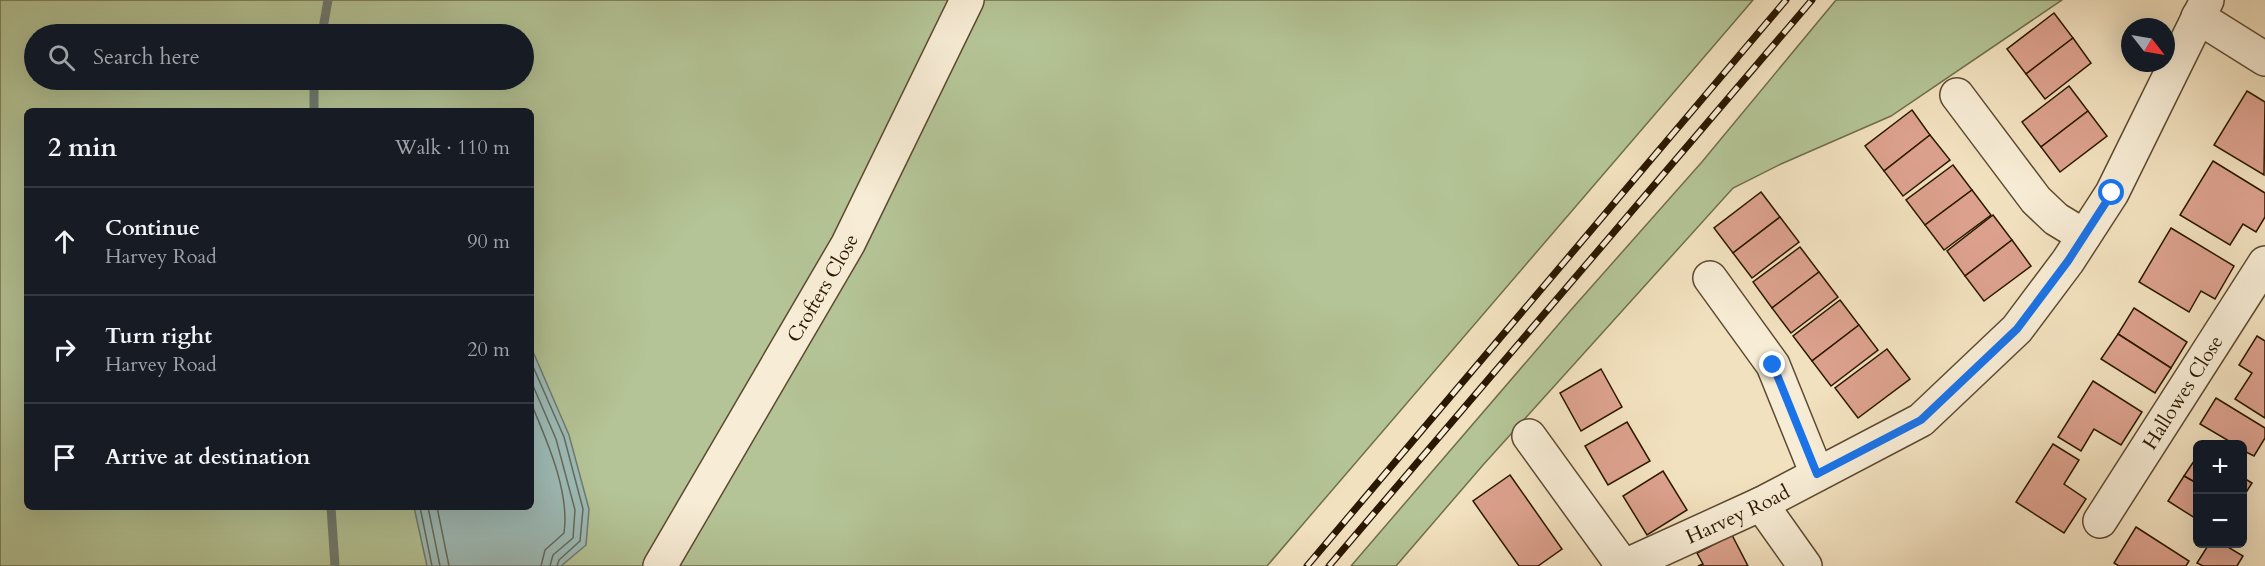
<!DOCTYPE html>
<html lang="en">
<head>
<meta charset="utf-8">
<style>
	body { margin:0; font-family:Cardo,serif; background:#20242c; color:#f1f3f6 }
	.controls { position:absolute; right:18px; bottom:18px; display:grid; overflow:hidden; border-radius:9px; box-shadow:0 6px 24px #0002 }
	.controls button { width:54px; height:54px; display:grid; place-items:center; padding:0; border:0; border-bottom:2px solid #363941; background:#171b24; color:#f1f3f6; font:30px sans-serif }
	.compass { position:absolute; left:2121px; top:18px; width:54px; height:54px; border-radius:50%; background:#171b24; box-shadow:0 6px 24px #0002; rotate:121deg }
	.stop { position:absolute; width:18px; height:18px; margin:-14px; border:4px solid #1a73e8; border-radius:50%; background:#fff }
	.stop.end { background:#1a73e8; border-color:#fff; box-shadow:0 2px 6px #0008 }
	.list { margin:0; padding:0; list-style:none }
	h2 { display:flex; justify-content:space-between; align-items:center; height:78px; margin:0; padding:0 24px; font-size:26px }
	h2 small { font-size:20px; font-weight:400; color:#9ea1a6 }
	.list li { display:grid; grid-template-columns:39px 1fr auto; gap:18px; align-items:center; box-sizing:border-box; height:108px; padding:0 24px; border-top:2px solid #363941 }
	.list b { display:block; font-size:22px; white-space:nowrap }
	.list p { margin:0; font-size:20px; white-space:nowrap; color:#9ea1a6 }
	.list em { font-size:20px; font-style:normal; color:#9ea1a6 }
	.icon { flex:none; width:33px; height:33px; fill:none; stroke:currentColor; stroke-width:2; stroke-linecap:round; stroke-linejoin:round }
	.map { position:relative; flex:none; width:2265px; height:566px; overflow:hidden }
	.search { position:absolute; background:#171b24; box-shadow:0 6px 24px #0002; left:24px; top:24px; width:510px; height:66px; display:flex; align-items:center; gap:15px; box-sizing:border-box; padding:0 21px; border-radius:33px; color:#9ea1a6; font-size:22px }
	.panel { position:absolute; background:#171b24; box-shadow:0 6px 24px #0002; left:24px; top:108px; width:510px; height:402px; border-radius:9px }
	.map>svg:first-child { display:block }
</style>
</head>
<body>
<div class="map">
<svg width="2265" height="566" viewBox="0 0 2265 566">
	<rect width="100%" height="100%" fill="#f2e1bf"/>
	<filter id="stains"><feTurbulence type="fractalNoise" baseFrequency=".00333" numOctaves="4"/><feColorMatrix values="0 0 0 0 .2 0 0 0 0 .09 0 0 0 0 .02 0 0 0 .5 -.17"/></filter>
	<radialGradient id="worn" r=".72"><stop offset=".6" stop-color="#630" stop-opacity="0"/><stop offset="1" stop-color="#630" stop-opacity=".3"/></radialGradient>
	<g fill="#b4c496" stroke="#706e4b" stroke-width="1.5" fill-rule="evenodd">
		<path d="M0 0H1753L1267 566H0ZM34 34H524V80H34ZM27 111H531V507H27Z"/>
		<path d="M1836 0H2062L1891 116 1781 164 1733 188 1483 465 1396 566H1351L1570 311 1701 163Z"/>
	</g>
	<path fill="#9dbcb9" stroke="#6f7a6f" stroke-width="1.5" d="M531 347 569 435 589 509 586 545 561 566H427L414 507H531Z"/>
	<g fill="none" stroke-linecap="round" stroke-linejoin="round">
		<g stroke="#646a5c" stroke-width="1.5">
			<path d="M531 362 564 437 583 509 580 541 559 560 557 566"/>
			<path d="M531 381 556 439 575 510 573 538 553 555 550 566"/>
			<path d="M531 403C547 441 570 492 564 533L545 550 541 566"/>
			<path d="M420 507 432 566"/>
			<path d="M428 507 440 566"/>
			<path d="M437 507 449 566"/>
		</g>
		<g stroke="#6f7a6f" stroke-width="9">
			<path d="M322 34 328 0"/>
			<path d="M314 80V111"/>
			<path d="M331 507 335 566"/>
		</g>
	</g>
	<g fill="#dca18d" stroke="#2b1800" stroke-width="1.5">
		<path d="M2054 13 2073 38 2026 74 2007 49Z"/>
		<path d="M2073 38 2091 63 2045 99 2026 74Z"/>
		<path d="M2069 86 2088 111 2041 147 2022 122Z"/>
		<path d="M2247 91 2265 102 2264 175 2214 145Z"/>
		<path d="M1912 110 1930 135 1884 171 1865 146Z"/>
		<path d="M2088 111 2107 136 2060 172 2041 147Z"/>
		<path d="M1930 135 1950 160 1903 196 1884 171Z"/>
		<path d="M2213 161 2265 193V217L2256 232 2243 224 2230 245 2180 215Z"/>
		<path d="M1953 165 1972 190 1925 225 1906 200Z"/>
		<path d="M1972 190 1991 215 1944 250 1925 225Z"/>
		<path d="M1761 192 1780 217 1733 253 1714 228Z"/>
		<path d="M1993 215 2012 240 1965 276 1947 251Z"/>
		<path d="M1780 217 1799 242 1752 278 1733 253Z"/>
		<path d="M2171 228 2234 266 2215 299 2201 291 2189 312 2139 282Z"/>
		<path d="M2012 240 2031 266 1984 301 1965 276Z"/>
		<path d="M1800 247 1819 272 1772 308 1753 282Z"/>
		<path d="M1819 272 1838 297 1791 333 1772 308Z"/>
		<path d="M1840 300 1859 325 1812 361 1793 336Z"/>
		<path d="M2134 308 2187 342 2171 368 2118 334Z"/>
		<path d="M1859 325 1878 350 1831 386 1812 361Z"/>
		<path d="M2118 334 2171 368 2155 393 2101 359Z"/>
		<path d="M2257 336 2265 341V418L2235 399 2252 373 2239 365Z"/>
		<path d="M1887 349 1910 379 1858 418 1835 388Z"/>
		<path d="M1601 369 1622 407 1581 431 1560 393Z"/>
		<path d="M2093 381 2142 412 2121 445 2094 429 2081 451 2058 437Z"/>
		<path d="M2216 398 2265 428V438L2254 456 2242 450V444H2234L2200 424Z"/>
		<path d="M1627 422 1650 461 1608 485 1585 446Z"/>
		<path d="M2053 444 2079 460 2064 484 2086 499 2064 533 2016 502Z"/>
		<path d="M2198 455V484L2184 476Z"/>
		<path d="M1663 471 1687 510 1647 535 1623 496Z"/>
		<path d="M1510 475 1562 549 1538 566H1519L1473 501Z"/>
		<path d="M2184 476 2198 484V520L2168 501Z"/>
		<path d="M2242 477 2252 483 2242 499Z"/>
		<path d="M2136 527 2189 561 2186 566H2119L2114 563Z"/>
		<path d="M1732 535 1748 566H1698L1703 564 1697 553Z"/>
		<path d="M2209 544H2223L2243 556 2237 566H2203L2197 563Z"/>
	</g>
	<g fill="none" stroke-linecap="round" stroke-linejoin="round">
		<defs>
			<g id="minor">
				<path d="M2198 17 2265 59"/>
				<path d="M1957 95 2036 200 2056 219 2084 236"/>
				<path d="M1710 278 1773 365 1817 474"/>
				<path d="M1529 436 1623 566"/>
				<path d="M1761 504 1805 566"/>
				<path id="s1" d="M2100 521 2265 263"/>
				<path id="s2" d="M660 566 848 244 967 0"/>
				<path id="s3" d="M1625 566 1761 504 1921 420 2017 329 2068 261 2112 193 2207 0"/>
			</g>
		</defs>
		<use href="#minor" stroke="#5d4a30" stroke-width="36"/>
		<use href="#minor" stroke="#f7ecd5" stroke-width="33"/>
		<defs>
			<g id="rail">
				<path d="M1307 566 1786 0"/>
				<path d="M1329 566 1812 0"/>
			</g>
		</defs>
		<use href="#rail" stroke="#2b1800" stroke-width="7"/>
		<use href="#rail" stroke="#f7ecd5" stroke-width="4.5" stroke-dasharray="14" stroke-linecap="butt"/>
	</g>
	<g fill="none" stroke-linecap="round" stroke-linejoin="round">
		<path stroke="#1a73e8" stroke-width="8" d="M1773 365 1817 474 1921 420 2017 329 2068 261 2112 193"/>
	</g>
	<g text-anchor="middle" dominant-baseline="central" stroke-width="5" stroke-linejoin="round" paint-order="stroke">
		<g font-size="20" fill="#2b1800" stroke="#f7ecd5">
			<text stroke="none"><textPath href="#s2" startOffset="322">Crofters Close</textPath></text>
			<text stroke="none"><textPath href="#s1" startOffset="153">Hallowes Close</textPath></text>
			<text stroke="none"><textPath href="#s3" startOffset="124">Harvey Road</textPath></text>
		</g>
	</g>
	<rect width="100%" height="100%" filter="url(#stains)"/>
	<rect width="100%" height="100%" fill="url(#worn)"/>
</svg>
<div class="controls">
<button>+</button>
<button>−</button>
</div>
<svg class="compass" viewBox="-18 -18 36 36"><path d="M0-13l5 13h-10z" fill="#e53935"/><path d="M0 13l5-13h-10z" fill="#9ea1a6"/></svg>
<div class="stop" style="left:2112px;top:193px"></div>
<div class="stop end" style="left:1773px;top:365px"></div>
<div class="search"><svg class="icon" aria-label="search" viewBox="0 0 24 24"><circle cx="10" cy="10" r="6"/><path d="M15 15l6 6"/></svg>Search here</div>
<section class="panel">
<h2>2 min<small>Walk · 110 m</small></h2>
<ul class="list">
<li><svg class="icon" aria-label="ahead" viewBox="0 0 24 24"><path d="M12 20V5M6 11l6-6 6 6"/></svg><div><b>Continue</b><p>Harvey Road</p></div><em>90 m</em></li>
<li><svg class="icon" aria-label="right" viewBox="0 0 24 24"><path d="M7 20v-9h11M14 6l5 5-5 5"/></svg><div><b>Turn right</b><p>Harvey Road</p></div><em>20 m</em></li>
<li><svg class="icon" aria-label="arrive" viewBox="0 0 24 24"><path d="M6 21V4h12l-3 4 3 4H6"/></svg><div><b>Arrive at destination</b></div></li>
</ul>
</section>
</div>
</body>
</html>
